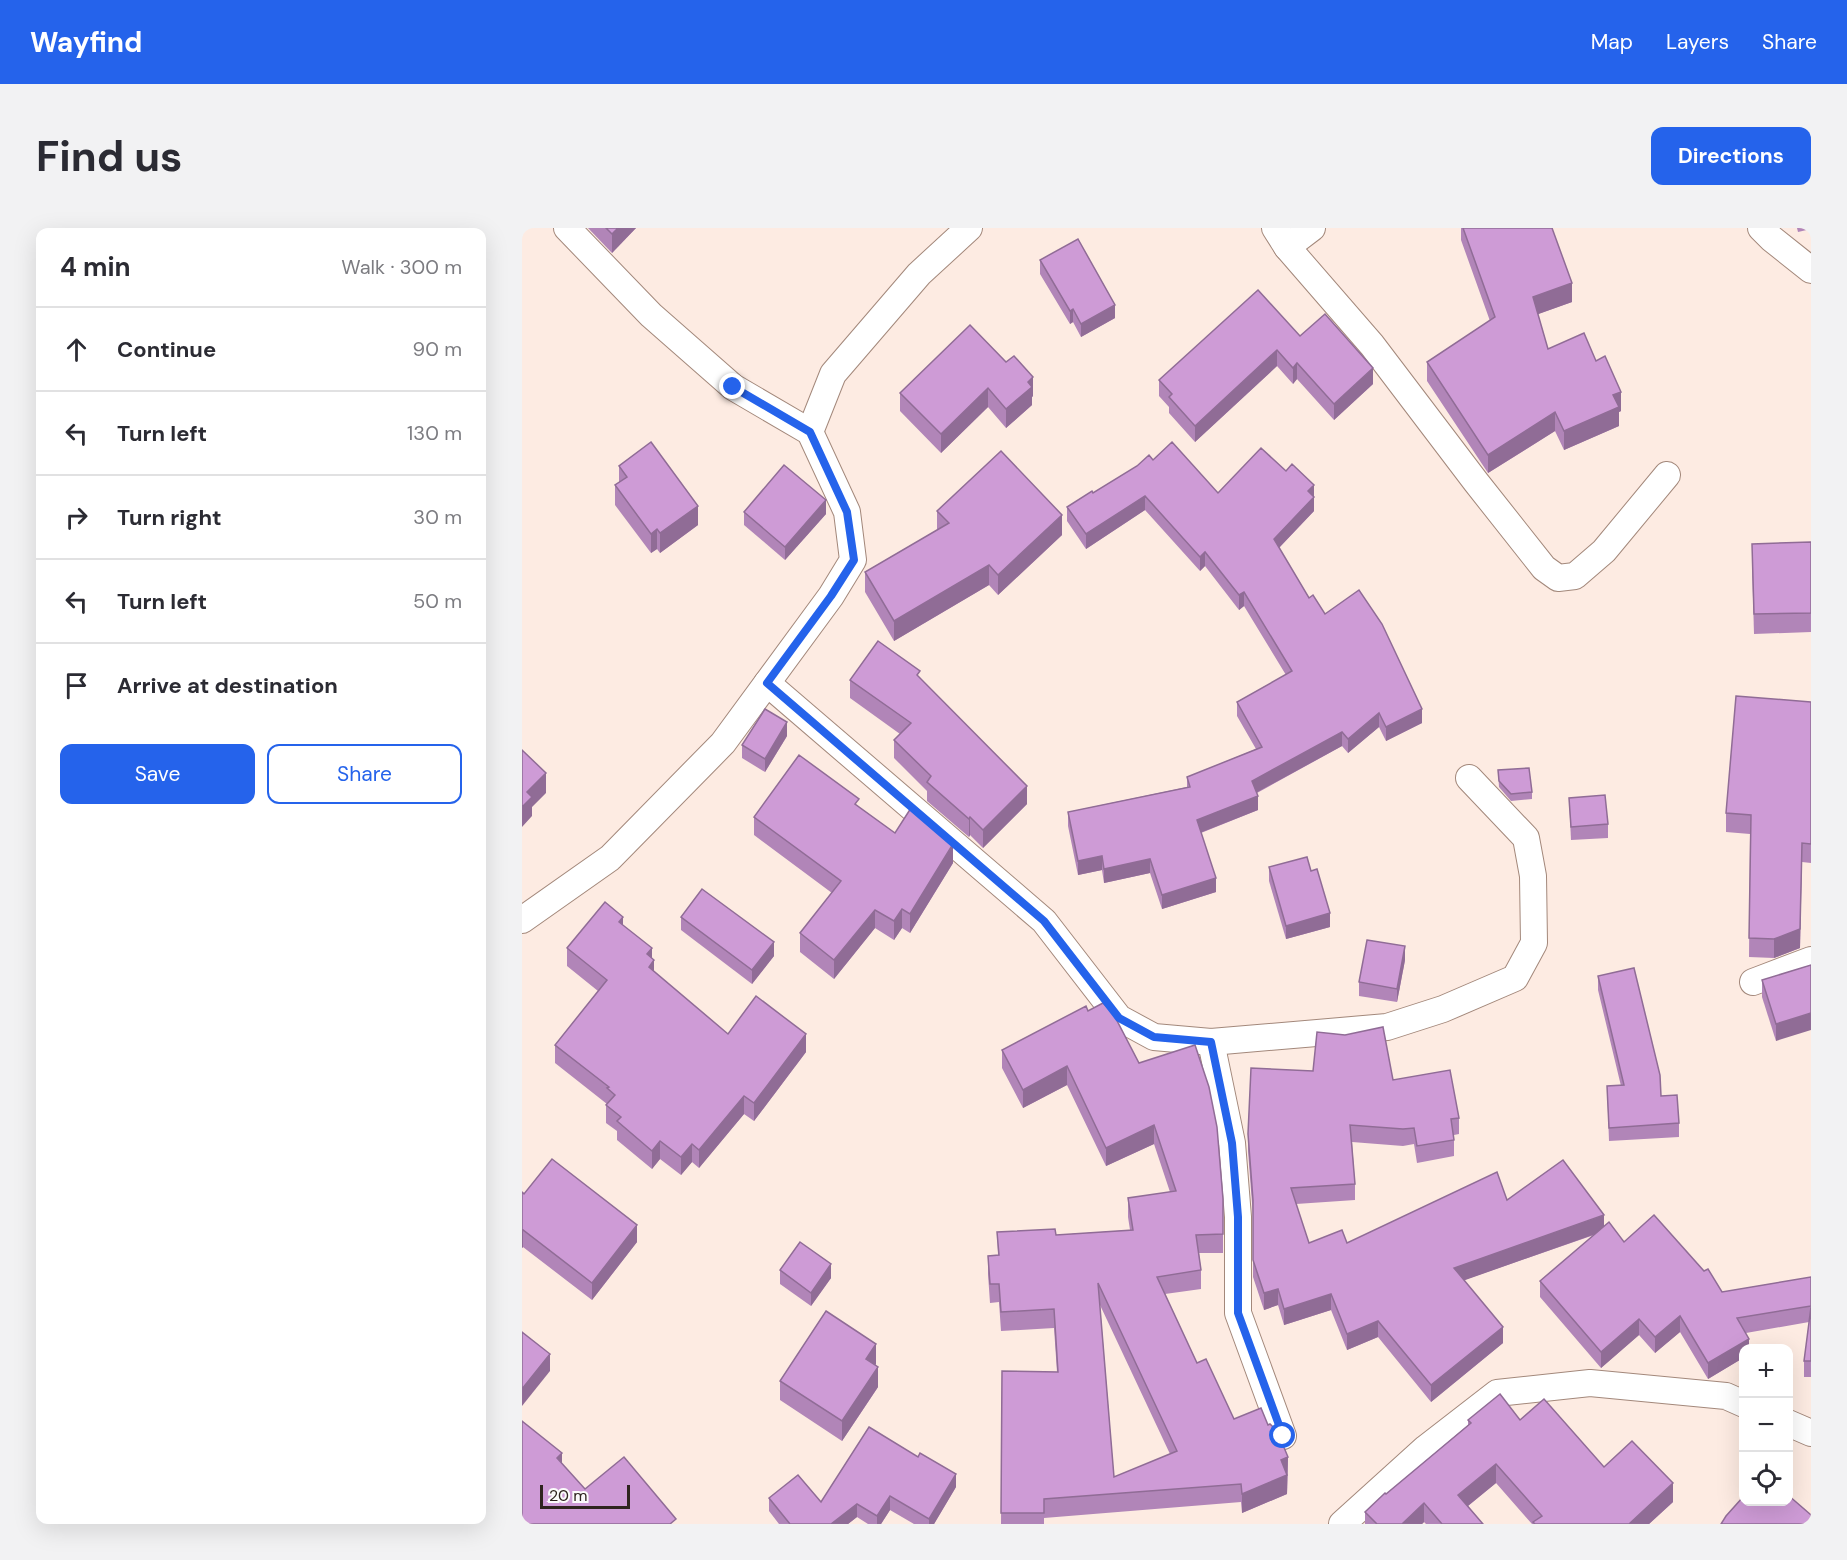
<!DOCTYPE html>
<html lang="en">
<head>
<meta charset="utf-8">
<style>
	body { margin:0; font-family:"DM Sans",sans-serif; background:#f2f2f3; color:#2b2b33 }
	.controls { position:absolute; right:18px; bottom:18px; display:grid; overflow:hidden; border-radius:12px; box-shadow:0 6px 24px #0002 }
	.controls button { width:54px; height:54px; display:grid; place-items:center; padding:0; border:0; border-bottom:2px solid #e1e1e2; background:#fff; color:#2b2b33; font:30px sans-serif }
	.scale { position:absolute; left:18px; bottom:15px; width:90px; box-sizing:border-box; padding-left:6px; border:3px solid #2f241f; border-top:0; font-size:16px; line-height:21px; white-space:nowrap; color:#2f241f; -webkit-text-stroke:4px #fcfcfc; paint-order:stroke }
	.stop { position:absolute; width:18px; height:18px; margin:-14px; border:4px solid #2563eb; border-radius:50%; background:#fff }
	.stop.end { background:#2563eb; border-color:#fff; box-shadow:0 2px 6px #0008 }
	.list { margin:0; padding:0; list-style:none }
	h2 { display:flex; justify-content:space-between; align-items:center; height:78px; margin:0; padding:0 24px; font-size:26px }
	h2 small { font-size:20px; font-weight:400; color:#7c7c81 }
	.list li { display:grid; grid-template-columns:39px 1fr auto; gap:18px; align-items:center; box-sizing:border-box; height:84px; padding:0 24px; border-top:2px solid #e1e1e2 }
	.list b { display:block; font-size:22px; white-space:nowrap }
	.list em { font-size:20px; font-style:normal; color:#7c7c81 }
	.actions { display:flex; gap:12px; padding:18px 24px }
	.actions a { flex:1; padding:14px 0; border:2px solid #2563eb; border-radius:12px; text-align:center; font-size:21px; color:#2563eb }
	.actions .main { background:#2563eb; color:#fff }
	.icon { flex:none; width:33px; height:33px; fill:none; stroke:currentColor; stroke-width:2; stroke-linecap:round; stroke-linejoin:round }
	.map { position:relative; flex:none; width:1289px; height:1296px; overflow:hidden; border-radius:12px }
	header { display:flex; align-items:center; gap:36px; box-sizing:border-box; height:84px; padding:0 30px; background:#2563eb; color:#fff }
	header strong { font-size:28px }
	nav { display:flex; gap:33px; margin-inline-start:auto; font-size:21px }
	.intro { display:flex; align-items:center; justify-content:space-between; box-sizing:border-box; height:144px; padding:0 36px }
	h1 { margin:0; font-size:42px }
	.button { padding:15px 27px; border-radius:12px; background:#2563eb; color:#fff; font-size:21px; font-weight:700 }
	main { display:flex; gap:36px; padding:0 36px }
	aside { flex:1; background:#fff; border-radius:12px; box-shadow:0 6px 24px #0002 }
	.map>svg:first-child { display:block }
</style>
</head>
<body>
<header>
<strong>Wayfind</strong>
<nav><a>Map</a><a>Layers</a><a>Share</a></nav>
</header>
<div class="intro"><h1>Find us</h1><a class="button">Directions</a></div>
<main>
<aside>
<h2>4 min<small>Walk · 300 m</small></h2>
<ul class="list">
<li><svg class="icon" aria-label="ahead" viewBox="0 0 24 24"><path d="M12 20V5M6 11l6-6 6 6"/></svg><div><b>Continue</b></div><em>90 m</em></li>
<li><svg class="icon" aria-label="left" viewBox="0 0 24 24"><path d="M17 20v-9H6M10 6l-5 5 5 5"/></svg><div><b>Turn left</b></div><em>130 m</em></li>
<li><svg class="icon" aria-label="right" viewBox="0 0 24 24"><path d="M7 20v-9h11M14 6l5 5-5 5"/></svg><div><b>Turn right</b></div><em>30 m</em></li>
<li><svg class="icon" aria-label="left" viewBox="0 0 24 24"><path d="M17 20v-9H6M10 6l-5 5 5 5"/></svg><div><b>Turn left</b></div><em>50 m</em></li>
<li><svg class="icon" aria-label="arrive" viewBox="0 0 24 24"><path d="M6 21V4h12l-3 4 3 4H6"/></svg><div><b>Arrive at destination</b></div></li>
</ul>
<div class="actions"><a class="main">Save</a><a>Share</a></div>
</aside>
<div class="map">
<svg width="1289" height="1296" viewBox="0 0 1289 1296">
	<rect width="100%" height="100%" fill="#fdebe2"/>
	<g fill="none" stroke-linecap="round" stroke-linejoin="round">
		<defs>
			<g id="minor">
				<path d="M753 0 765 19 850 117 954 254 1022 340 1036 350 1053 348 1082 323 1145 247"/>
				<path d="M1239 0 1250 11 1289 42"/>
				<path d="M765 19 790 0"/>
				<path d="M288 204 311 146 397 46 447 0"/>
				<path d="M245 455 522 693 597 790 632 809 689 814 865 799 921 781 993 750 1012 715 1011 648 1004 610 947 550"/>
				<path d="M0 692 88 630 201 515 309 368 331 332 325 284 288 204 211 159 129 87 45 0"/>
				<path d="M1231 754 1289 732"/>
				<path d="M689 814 710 915 716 989V1085L761 1208"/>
				<path d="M1266 1195 1289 1205"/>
				<path d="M820 1296 904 1220 975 1165 1068 1155 1204 1168 1222 1176"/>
			</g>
		</defs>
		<use href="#minor" stroke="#a3887b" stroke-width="28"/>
		<use href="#minor" stroke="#fff" stroke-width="26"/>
	</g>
	<g fill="#b185b8" fill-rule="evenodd">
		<path d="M66 0H114L90 25Z"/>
		<path d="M939 0H1030L1050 74 1016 86 1026 121 1074 133 1099 183 1097 184V198L1042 222 1033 203 966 245 905 153V134L968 93 939 12Z"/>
		<path d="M1275 0H1289V1L1276 4Z"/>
		<path d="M518 32 593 90 559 109 551 94 548 96 518 46Z"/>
		<path d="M778 108 851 156 812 192 775 151 771 156 755 138 673 214 647 185V179L637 168V152Z"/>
		<path d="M484 134 511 168 510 169V177L484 200 466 179 419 225 378 183V165Z"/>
		<path d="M631 232 696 265 764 243 792 257V283L757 320 787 370 803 386 900 495 864 513 857 499 826 525 820 518 735 565 736 582 679 605 694 664 640 681 628 645 582 655 580 642 556 647 546 598V584L665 559V549L734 521 715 488V474L764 447 722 378 717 382 683 338 678 343 623 282 564 321 545 293V279L571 265Z"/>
		<path d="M97 238 176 297 138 325 135 321 129 325 93 277V257L97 254Z"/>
		<path d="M415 283 540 307 476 367 467 357 372 413 343 364V344L415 302Z"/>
		<path d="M222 284 304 286 263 332 222 297Z"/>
		<path d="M1289 314V404L1232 406 1230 336Z"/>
		<path d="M398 450 505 576 461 620 448 607 447 609 405 573V563L372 530V512L378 506 328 470V452Z"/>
		<path d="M1289 474V635L1280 634 1278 720 1252 730 1227 729 1228 606 1204 604V585Z"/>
		<path d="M265 508 243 544 220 530V517Z"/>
		<path d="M976 542 1010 564V571L989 573 977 559Z"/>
		<path d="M1047 570 1086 596V610L1049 612Z"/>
		<path d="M337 579 373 605 431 635 388 705 380 700 372 712 353 700 312 751 278 724V705L310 665 232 607V589Z"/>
		<path d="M747 639 808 699 764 711 747 653Z"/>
		<path d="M159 689 252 728 230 756 159 702Z"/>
		<path d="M101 698 130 729 132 744 206 806 284 824 232 893 222 886 177 940 170 934 159 947 138 931 130 941 95 912V903L84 895V877L85 876 33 835V817L76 763 45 738V720Z"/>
		<path d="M883 732 875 774 837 768V754Z"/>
		<path d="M1289 737 1254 813 1240 769V752Z"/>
		<path d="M1076 748 1139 868 1157 895V909L1087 913 1085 858H1099L1076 762Z"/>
		<path d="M566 783 617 835 701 971V1025H677L679 1042V1061L643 1066 675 1135 712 1191 746 1197 766 1229 765 1266 720 1285 719 1274 522 1290V1296H479L480 1143 535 1144 532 1100 479 1103 477 1074 468 1075 466 1046V1028L476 1027 475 1004 534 1007 608 1002 606 989V970L648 964 632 916 584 938 545 857 501 880 480 840V822ZM578 1077 648 1226 592 1249Z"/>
		<path d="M871 852 937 890V906L932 907V928L895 935 892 916 881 918 830 914 833 956V972L774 976 787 1015H825L985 972 1082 998 1102 1014 1200 1064 1289 1049V1149H1282V1133L1287 1094 1224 1105 1227 1120H1221V1130L1186 1151 1158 1104 1133 1125 1117 1107 1079 1140 1018 1069V1053L1072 1007 942 1052 981 1115 909 1174 856 1109 825 1122 809 1082 762 1097 756 1077 742 1082 731 1049V988L726 923V906Z"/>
		<path d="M0 964 115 1014 70 1072 1 1019 0 1020Z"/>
		<path d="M258 1042 309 1050 289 1078 258 1056Z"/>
		<path d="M354 1136 353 1137 356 1159 320 1213 258 1172V1153Z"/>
		<path d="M946 1192H998L1082 1239 1151 1274 1127 1296H1010L974 1255 946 1278 961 1296H904L902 1294 900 1296H843V1284L946 1197Z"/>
		<path d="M434 1259 412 1296H392L368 1282 359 1296H346L335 1289 326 1296H257L247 1283V1270L299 1274Z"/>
	</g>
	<g fill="#906c96">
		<path d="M96 0H114L90 25V6Z"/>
		<path d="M1050 55V74L1011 88V69Z"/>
		<path d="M593 77V90L559 109V96Z"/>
		<path d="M551 81V94L548 96V83Z"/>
		<path d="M755 122V138L673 214V198Z"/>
		<path d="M775 135V151L771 156V140Z"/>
		<path d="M851 140V156L812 192V176Z"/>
		<path d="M511 149V168L510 169V177L484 200V181L506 154Z"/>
		<path d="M466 160V179L419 225V206Z"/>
		<path d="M1099 164V183L1097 184V198L1042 222V203L1091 167Z"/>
		<path d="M1033 184V203L966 245V227Z"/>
		<path d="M792 257V283L752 325V311L786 263Z"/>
		<path d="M623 268V282L564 321V306Z"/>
		<path d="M304 272V286L263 332V319Z"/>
		<path d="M176 278V297L138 325V305Z"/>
		<path d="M540 287V307L476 367V347Z"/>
		<path d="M135 301V321L129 325V306Z"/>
		<path d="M683 324V338L678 343V329Z"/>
		<path d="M467 337V357L372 413V393Z"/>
		<path d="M722 364V378L717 382V367Z"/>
		<path d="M900 481V495L864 513V499Z"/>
		<path d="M857 485V499L826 525V511Z"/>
		<path d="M265 494V508L243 544V531Z"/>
		<path d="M820 504V518L730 567V553Z"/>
		<path d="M24 545V565L10 579V588L0 599V579L5 564Z"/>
		<path d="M505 558V576L461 620V602Z"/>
		<path d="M736 568V582L675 606V592Z"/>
		<path d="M448 589V607L447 609V591Z"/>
		<path d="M1280 615 1278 720 1252 730V711Z"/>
		<path d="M431 616V635L388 705V686Z"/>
		<path d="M580 628V642L556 647V633Z"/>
		<path d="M628 631V645L582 655V641Z"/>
		<path d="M694 650V664L640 681V667Z"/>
		<path d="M380 681V700L372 712V693Z"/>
		<path d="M353 682V700L312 751V732Z"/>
		<path d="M808 685V699L764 711V698Z"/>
		<path d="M101 689V707L97 694Z"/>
		<path d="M252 714V728L230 756V742Z"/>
		<path d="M883 718V732L875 774V761Z"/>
		<path d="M130 720V735L132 732V750L127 757 125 726Z"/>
		<path d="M1289 785V802L1254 813V796Z"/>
		<path d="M284 806V824L232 893V875Z"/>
		<path d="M545 838V857L501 880V862Z"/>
		<path d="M222 868V886L177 940V922Z"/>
		<path d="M632 897V916L584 938V920Z"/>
		<path d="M138 913V931L130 941V923Z"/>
		<path d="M170 916V934L159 947V929Z"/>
		<path d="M1082 987V1003L932 1056V1040Z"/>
		<path d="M115 997V1014L70 1072V1055Z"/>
		<path d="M1 1002V1019L0 1020V1004Z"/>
		<path d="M309 1036V1050L289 1078V1065Z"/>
		<path d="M756 1061V1077L742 1082V1065Z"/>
		<path d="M809 1066V1082L762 1097V1081Z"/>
		<path d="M1158 1088V1104L1133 1125V1109Z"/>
		<path d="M1117 1091V1107L1079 1140V1124Z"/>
		<path d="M856 1093V1109L825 1122V1106Z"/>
		<path d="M981 1099V1115L909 1174V1157Z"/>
		<path d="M1227 1111V1120H1221V1130L1186 1151V1135Z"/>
		<path d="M354 1116V1136L344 1151V1131Z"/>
		<path d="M28 1126V1143L0 1178V1161Z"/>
		<path d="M356 1139V1159L320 1213V1193Z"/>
		<path d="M40 1225V1242L35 1230Z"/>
		<path d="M766 1229 765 1266 720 1285V1266L759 1232Z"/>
		<path d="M974 1236V1255L936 1286V1267Z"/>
		<path d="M434 1246V1259L412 1296H407V1291Z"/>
		<path d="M1151 1255V1274L1127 1296H1107Z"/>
		<path d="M368 1268V1282L359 1296H355V1288Z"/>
		<path d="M902 1275V1294L900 1296H880Z"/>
		<path d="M335 1276V1289L326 1296H309Z"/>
	</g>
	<g fill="#ce9bd6" stroke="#906c96" stroke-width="1.5" fill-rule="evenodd">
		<path d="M84 0H96L90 6Z"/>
		<path d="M941 0H1030L1050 55 1011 69 1026 121 1062 105 1074 133 1083 128 1099 164 1091 167 1097 179 1042 203 1033 184 966 227 905 134 973 89Z"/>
		<path d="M556 11 593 77 559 96 551 81 548 83 518 32Z"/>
		<path d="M736 62 778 108 803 86 851 140 812 176 775 135 771 140 755 122 673 198 647 169 650 166 637 152Z"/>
		<path d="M448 97 484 134 492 128 511 149 506 154 510 159 484 181 466 160 419 206 378 165Z"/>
		<path d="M129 214 176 278 138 305 135 301 129 306 93 257 105 249 97 238Z"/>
		<path d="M650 214 696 265 739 220 764 243 770 236 792 257 786 263 792 269 752 311 787 370 791 367 803 386 837 362 860 396 900 481 864 499 857 485 826 511 820 504 730 553 736 568 675 592 694 650 640 667 628 631 582 641 580 628 556 633 546 584 668 559 665 549 740 519 715 474 770 443 722 364 717 367 683 324 678 329 623 268 564 306 545 279 570 263 571 265 615 238 627 227 631 232Z"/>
		<path d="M479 223 540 287 476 347 467 337 372 393 343 344 427 295 415 283Z"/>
		<path d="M262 237 304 272 263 319 222 284Z"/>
		<path d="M1289 314V385L1232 386 1230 316Z"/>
		<path d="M356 413 398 443 395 447 505 558 461 602 448 589 447 591 405 554 409 548 372 512 389 495 328 452Z"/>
		<path d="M1214 468 1289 474V616L1280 615 1278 701 1252 711 1227 710 1229 587 1204 585Z"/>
		<path d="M243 481 265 494 243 531 220 517Z"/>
		<path d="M0 522 24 545 5 564 10 569 0 579Z"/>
		<path d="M277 527 337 571 333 576 373 605 389 580 431 616 388 686 380 681 372 693 353 682 312 732 278 705 319 653 232 589Z"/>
		<path d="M1007 540 1010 564 989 566 977 553 976 542Z"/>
		<path d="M1083 567 1086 596 1049 599 1047 570Z"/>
		<path d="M785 629 789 643 795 641 808 685 764 698 747 639Z"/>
		<path d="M180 661 252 714 230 742 159 689Z"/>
		<path d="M83 674 101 689 97 694 130 720 125 726 132 732 127 739 206 806 234 768 284 806 232 875 222 868 177 922 170 916 159 929 138 913 130 923 95 893 99 889 84 877 93 867 85 860 87 859 33 817 85 752 45 720Z"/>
		<path d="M845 712 883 718 875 761 837 754Z"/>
		<path d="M1289 737V785L1254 796 1240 752Z"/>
		<path d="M1112 740 1138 847 1139 868 1155 867 1157 895 1087 900 1085 858 1102 857 1076 748Z"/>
		<path d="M581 775 591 785 617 835 673 817 687 859 695 899 701 971V1006L674 1007 679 1042 635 1049 675 1135 684 1131 712 1191 739 1180 746 1197 748 1196 755 1203 766 1229 759 1232 765 1247 720 1266 719 1256 522 1271V1285H479L480 1143 536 1144 532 1081 479 1084 477 1056H468L466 1028 477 1027 475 1004 533 1001 534 1007 611 1002 606 970 654 963 632 897 584 920 545 838 501 862 480 822 564 778 566 783ZM576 1055 655 1223 592 1249Z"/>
		<path d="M861 799 871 852 928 842 937 890 929 891 932 912 895 918 892 900 881 901 828 897 833 956 769 960 787 1015 820 1002 825 1015 975 944 985 972 1041 932 1082 987 932 1040 981 1099 909 1157 856 1093 825 1106 809 1066 762 1081 756 1061 742 1065 731 1032V972L726 906 729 840 791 843 795 804 823 807Z"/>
		<path d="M30 931 115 997 70 1055 1 1002 0 1004V964L2 966Z"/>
		<path d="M1132 987 1182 1043 1186 1041 1200 1064 1289 1049V1078L1215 1090 1227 1111 1186 1135 1158 1088 1133 1109 1117 1091 1079 1124 1018 1053 1087 994 1102 1014Z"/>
		<path d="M278 1014 309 1036 289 1065 258 1042Z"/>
		<path d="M1289 1079V1133H1282Z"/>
		<path d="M304 1083 354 1116 344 1131 356 1139 320 1193 258 1153Z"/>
		<path d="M0 1104 28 1126 0 1161Z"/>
		<path d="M978 1166 998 1192 1022 1171 1082 1239 1110 1213 1151 1255 1107 1296H1013L1011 1294 1020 1288 974 1236 936 1267 961 1296H920L902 1275 880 1296H855L843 1284 863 1265 864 1266 949 1195 946 1192Z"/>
		<path d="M0 1193 40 1225 35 1230 63 1261 102 1229 154 1291 148 1296H0Z"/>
		<path d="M347 1199 396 1229 398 1225 434 1246 407 1291 368 1268 355 1288 335 1276 309 1296H268L247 1270 276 1247 299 1274Z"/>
		<path d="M1266 1267 1289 1287V1295L1288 1296H1199L1204 1288 1221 1269V1274H1266Z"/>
	</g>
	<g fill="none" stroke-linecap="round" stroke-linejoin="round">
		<path stroke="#2563eb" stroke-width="8" d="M211 159 288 204 325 284 332 332 309 368 245 455 522 693 597 790 632 809 689 814 710 915 716 989V1085L761 1208"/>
	</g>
</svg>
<div class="controls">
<button>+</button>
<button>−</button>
<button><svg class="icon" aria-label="locate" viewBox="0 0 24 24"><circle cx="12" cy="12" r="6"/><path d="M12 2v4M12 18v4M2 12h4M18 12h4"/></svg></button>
</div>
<div class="scale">20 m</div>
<div class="stop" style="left:761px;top:1208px"></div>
<div class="stop end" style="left:211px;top:159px"></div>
</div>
</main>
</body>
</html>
